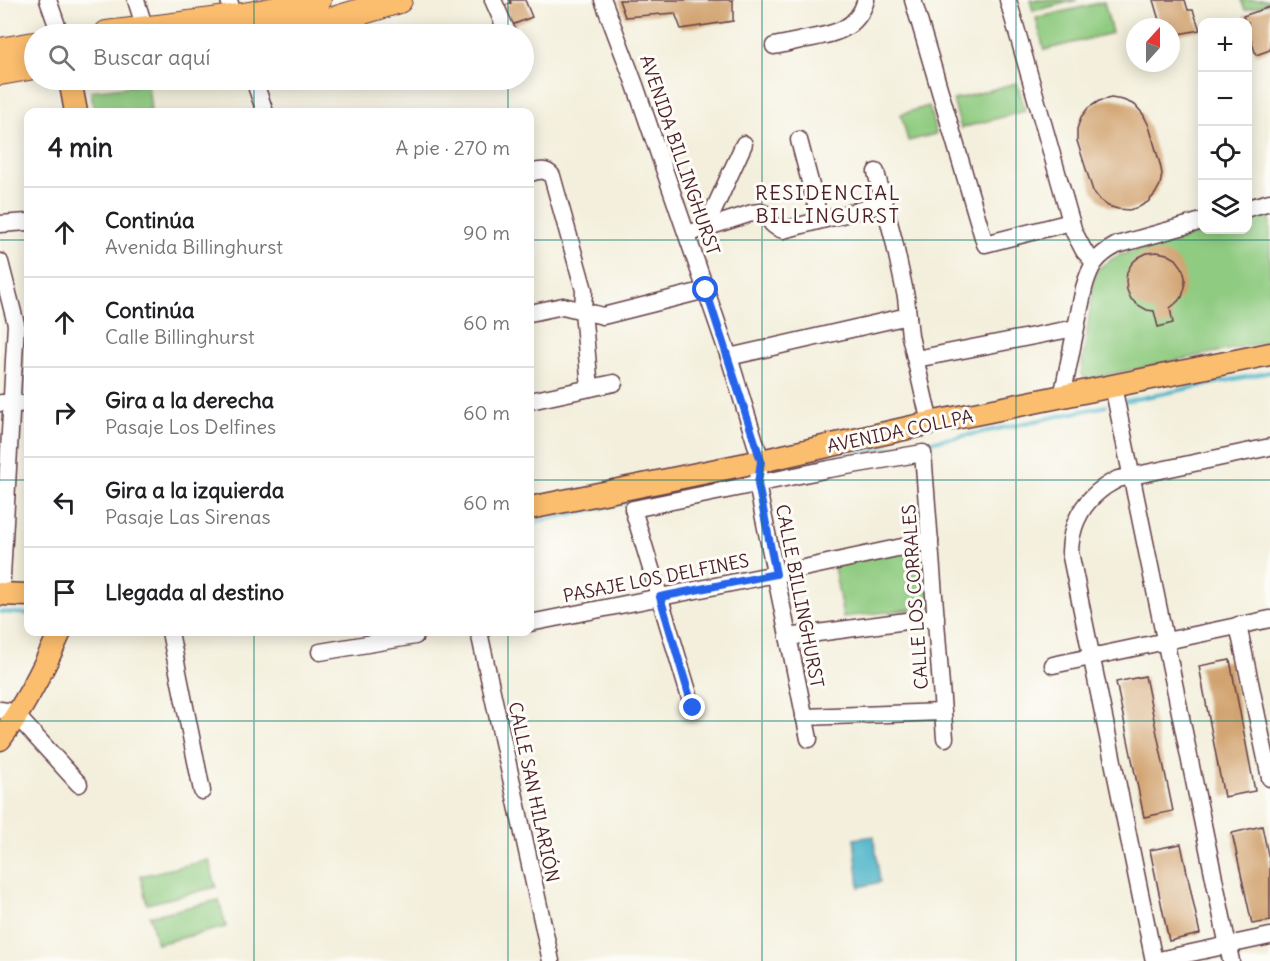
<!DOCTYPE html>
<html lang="es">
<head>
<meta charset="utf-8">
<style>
	body { margin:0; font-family:Delius,sans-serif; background:#f6f6f6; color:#202124 }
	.controls { position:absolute; right:18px; top:18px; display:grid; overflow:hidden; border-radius:12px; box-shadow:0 3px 15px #0003 }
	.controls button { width:54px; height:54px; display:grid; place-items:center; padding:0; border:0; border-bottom:2px solid #e0e0e0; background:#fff; color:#202124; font:30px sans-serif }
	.compass { position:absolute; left:1126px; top:18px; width:54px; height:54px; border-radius:50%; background:#fff; box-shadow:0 3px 15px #0003; rotate:21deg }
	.stop { position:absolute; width:18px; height:18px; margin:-14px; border:4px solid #2563eb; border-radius:50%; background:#fff }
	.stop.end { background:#2563eb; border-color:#fff; box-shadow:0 2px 6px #0008 }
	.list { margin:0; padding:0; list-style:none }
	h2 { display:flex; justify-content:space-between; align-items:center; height:78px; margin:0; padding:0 24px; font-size:26px }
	h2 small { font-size:20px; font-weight:400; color:#757577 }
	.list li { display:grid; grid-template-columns:39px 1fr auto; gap:18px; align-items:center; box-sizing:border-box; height:90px; padding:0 24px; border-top:2px solid #e0e0e0 }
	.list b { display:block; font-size:22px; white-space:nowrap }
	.list p { margin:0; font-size:20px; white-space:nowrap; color:#757577 }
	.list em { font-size:20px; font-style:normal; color:#757577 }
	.icon { flex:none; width:33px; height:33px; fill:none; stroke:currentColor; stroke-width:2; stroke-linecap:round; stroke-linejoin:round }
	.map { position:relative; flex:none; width:1270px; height:961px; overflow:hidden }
	.search { position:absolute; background:#fff; box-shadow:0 3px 15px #0003; left:24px; top:24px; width:510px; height:66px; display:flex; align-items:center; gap:15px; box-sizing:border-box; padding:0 21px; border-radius:33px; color:#757577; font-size:22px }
	.panel { position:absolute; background:#fff; box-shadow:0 3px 15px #0003; left:24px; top:108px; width:510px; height:528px; border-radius:12px }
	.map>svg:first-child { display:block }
</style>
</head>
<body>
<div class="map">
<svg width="1270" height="961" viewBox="0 0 1270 961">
	<rect width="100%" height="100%" fill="#fdfcf7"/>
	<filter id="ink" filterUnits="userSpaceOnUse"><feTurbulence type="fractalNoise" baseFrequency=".0167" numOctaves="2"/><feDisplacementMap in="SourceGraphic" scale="12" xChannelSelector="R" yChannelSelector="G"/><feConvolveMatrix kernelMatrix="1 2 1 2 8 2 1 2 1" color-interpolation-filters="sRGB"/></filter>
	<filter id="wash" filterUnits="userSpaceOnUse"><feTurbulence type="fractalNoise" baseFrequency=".008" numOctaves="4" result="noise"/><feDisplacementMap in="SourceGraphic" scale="24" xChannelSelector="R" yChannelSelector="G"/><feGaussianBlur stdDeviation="1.35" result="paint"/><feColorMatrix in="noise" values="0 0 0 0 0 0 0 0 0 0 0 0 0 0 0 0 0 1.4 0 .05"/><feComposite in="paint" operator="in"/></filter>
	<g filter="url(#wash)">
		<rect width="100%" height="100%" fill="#f3efdc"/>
		<g fill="#8fcb80" stroke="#6c7556" stroke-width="1.5">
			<path d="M1030 0H1077L1033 11Z"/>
			<path d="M1241 0H1270V3L1245 10Z"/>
			<path d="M1104 2 1112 33 1044 50 1036 18Z"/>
			<path d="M1017 83 1025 111 961 128 953 100Z"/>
			<path d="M148 84 151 112H94L91 91Z"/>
			<path d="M929 106 936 134 908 141 901 114Z"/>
			<path d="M1270 213V341L1088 379 1084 377 1081 373 1095 274 1100 267 1117 256 1211 230H1248V219Z"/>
			<path d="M929 542 933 607 843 617 833 561Z"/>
			<path d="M209 860 216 887 147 904 140 876Z"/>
			<path d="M219 900 226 927 157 944 150 916Z"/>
		</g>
		<path fill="#4bb4c8" stroke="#4a6a7a" stroke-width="1.5" d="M874 836 880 882 859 887 854 839Z"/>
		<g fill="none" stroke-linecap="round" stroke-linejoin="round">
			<g stroke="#4bb4c8" stroke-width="4">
				<path d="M1126 401 1270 372"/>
				<path d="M833 458 969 435 1106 406"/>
				<path d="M765 473 819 461"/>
				<path d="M530 523 744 477"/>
				<path d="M0 612 28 614"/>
			</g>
		</g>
		<g id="blocks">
			<g fill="#d1a36f">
				<path d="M510 0H525L532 17 512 25 504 6 511 3Z"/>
				<path d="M619 0H733V21L681 29 675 13 625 17Z"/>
				<path d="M1153 0H1185L1188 10H1193L1200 30 1173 35 1171 33V27H1161Z"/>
				<path d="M1270 7V50L1256 55 1248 30V22H1245L1243 16Z"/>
				<path d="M324 80H342V81L325 83Z"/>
				<path d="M1111 98 1123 100 1135 105 1143 114 1149 126 1160 164 1162 174 1160 185 1155 194 1148 202 1139 207 1129 210 1118 209 1108 206 1100 200 1093 191 1077 141V129L1081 117 1088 108 1099 101Z"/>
				<path d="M1157 252 1167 254 1176 259 1182 267 1185 277V287L1182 297 1175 304 1170 308 1173 323 1158 327 1154 311 1147 310 1138 305 1131 299 1127 290 1126 281 1127 272 1132 263 1139 257 1147 253Z"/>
				<path d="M1230 660 1255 791 1224 797 1199 666Z"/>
				<path d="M1145 676 1173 811 1144 817 1116 682Z"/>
				<path d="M1262 826 1270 864V921L1252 924 1232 833Z"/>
				<path d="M1181 844 1200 934 1169 941 1150 850Z"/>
			</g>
		</g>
	</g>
	<g filter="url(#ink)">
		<use href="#blocks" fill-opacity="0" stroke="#633e46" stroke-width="1.5"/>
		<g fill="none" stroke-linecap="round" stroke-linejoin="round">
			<defs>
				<g id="minor">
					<path d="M48 0 60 34"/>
					<path d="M136 0 145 29"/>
					<path d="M229 0 238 34"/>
					<path d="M493 0 508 34"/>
					<path d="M603 0 635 85 729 357 761 461 757 484 809 739"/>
					<path d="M913 0 985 244 1071 222"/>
					<path d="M1008 0 1074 232 1084 251 1094 262"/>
					<path d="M774 46C785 44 796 41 807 39 834 34 857 30 866 0"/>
					<path d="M254 80 265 112"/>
					<path d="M799 140 820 220"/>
					<path d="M876 172 894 241 906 297 910 336 930 423"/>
					<path d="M530 173C538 171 546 168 552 176L584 290 583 311 603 316 706 290"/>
					<path d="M1248 208 1270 202"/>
					<path d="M0 224 28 222"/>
					<path d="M705 229 744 144"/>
					<path d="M687 234 752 213 761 212 766 214C770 222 773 227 783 230L884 204"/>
					<path d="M0 262 16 324 1 594"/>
					<path d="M530 313 563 306 583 311 590 388"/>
					<path d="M729 357 908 316"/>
					<path d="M916 359 1075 328"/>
					<path d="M1113 386 1231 961"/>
					<path d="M1062 397 1084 288C1090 266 1096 256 1117 245L1202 221"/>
					<path d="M530 401 614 383"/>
					<path d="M1 403 28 404"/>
					<path d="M530 623 776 574 930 541"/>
					<path d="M1238 625 1270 778"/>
					<path d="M170 632 202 791"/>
					<path d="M479 632 551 961"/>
					<path d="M788 637 936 617"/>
					<path d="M320 652 415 636 414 632"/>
					<path d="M1053 665 1270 619"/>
					<path d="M693 708 633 509 829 469 923 453 945 738"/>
					<path d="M0 710 7 711 17 716 79 784"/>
					<path d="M804 717 943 712"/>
					<path d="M1154 961 1070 552C1071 518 1088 494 1118 479L1270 447"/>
					<path d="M1154 961 1270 936"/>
				</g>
				<g id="major">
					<path d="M70 80 76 112"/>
					<path d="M530 508 761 461 930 423 1270 354"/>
					<path d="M0 594 28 595"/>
					<path d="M0 739C25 706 43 670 60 632"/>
				</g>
				<g id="highway">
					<path d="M107 34C178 25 249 19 318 0"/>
					<path d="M268 34 337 19 399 0"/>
					<path d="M0 51 34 45"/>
					<path d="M0 72 34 66"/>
				</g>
			</defs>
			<use href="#minor" stroke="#633e46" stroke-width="19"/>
			<use href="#major" stroke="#633e46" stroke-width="25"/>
			<use href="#highway" stroke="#633e46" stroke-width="28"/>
			<use href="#minor" stroke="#fff" stroke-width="16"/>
			<use href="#major" stroke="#fbbd6e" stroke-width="22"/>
			<use href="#highway" stroke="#fbbd6e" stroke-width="26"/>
		</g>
	</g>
	<g fill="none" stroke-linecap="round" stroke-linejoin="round" filter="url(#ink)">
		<path stroke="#2563eb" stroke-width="8" d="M693 708 660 597 776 574 758 484 761 461 706 290"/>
	</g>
	<path fill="none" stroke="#0f766e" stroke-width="1.5" stroke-opacity="0.55" d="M254 0V34M508 0V34M762 0V961M1016 0V961M254 80V112M508 80V112M0 240H28M530 240H1270M0 480H28M530 480H1270M254 632V961M508 632V961M0 721H1270"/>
	<g text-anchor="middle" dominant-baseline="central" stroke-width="6" stroke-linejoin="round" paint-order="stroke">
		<g font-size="18" fill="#4a1f2b" stroke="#fdfcf7">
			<text transform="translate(680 155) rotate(71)">AVENIDA BILLINGHURST</text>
			<text transform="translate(900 431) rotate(-12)">AVENIDA COLLPA</text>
			<text transform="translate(656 578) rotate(-11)">PASAJE LOS DELFINES</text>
			<text transform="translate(800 596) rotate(79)">CALLE BILLINGHURST</text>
			<text transform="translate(915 597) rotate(-94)">CALLE LOS CORRALES</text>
			<text transform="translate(534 792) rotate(78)">CALLE SAN HILARIÓN</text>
		</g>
		<g font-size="20" letter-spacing="1.5" fill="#4a1f2b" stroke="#fdfcf7">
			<text x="828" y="192">RESIDENCIAL<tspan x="828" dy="23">BILLINGURST</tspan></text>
		</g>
	</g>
</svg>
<div class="controls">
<button>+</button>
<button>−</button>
<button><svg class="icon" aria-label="locate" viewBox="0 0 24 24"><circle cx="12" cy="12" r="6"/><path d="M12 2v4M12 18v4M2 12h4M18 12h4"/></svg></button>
<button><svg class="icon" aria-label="layers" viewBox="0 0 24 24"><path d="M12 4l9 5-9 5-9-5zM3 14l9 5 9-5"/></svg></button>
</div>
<svg class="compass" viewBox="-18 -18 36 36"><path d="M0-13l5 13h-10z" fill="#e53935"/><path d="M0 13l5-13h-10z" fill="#757577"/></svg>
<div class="stop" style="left:706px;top:290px"></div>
<div class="stop end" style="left:693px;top:708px"></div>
<div class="search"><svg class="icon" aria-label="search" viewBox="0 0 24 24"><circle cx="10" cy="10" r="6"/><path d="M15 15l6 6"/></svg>Buscar aquí</div>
<section class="panel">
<h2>4 min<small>A pie · 270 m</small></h2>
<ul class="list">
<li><svg class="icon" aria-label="ahead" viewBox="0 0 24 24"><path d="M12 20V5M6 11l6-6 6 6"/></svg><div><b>Continúa</b><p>Avenida Billinghurst</p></div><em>90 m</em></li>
<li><svg class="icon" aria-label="ahead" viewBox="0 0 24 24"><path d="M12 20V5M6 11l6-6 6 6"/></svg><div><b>Continúa</b><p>Calle Billinghurst</p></div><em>60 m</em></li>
<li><svg class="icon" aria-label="right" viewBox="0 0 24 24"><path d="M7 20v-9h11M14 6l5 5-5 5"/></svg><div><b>Gira a la derecha</b><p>Pasaje Los Delfines</p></div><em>60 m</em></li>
<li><svg class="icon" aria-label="left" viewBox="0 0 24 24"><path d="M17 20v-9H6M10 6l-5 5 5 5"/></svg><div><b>Gira a la izquierda</b><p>Pasaje Las Sirenas</p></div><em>60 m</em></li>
<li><svg class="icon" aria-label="arrive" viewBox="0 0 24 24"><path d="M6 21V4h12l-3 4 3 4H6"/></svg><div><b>Llegada al destino</b></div></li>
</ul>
</section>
</div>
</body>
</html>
